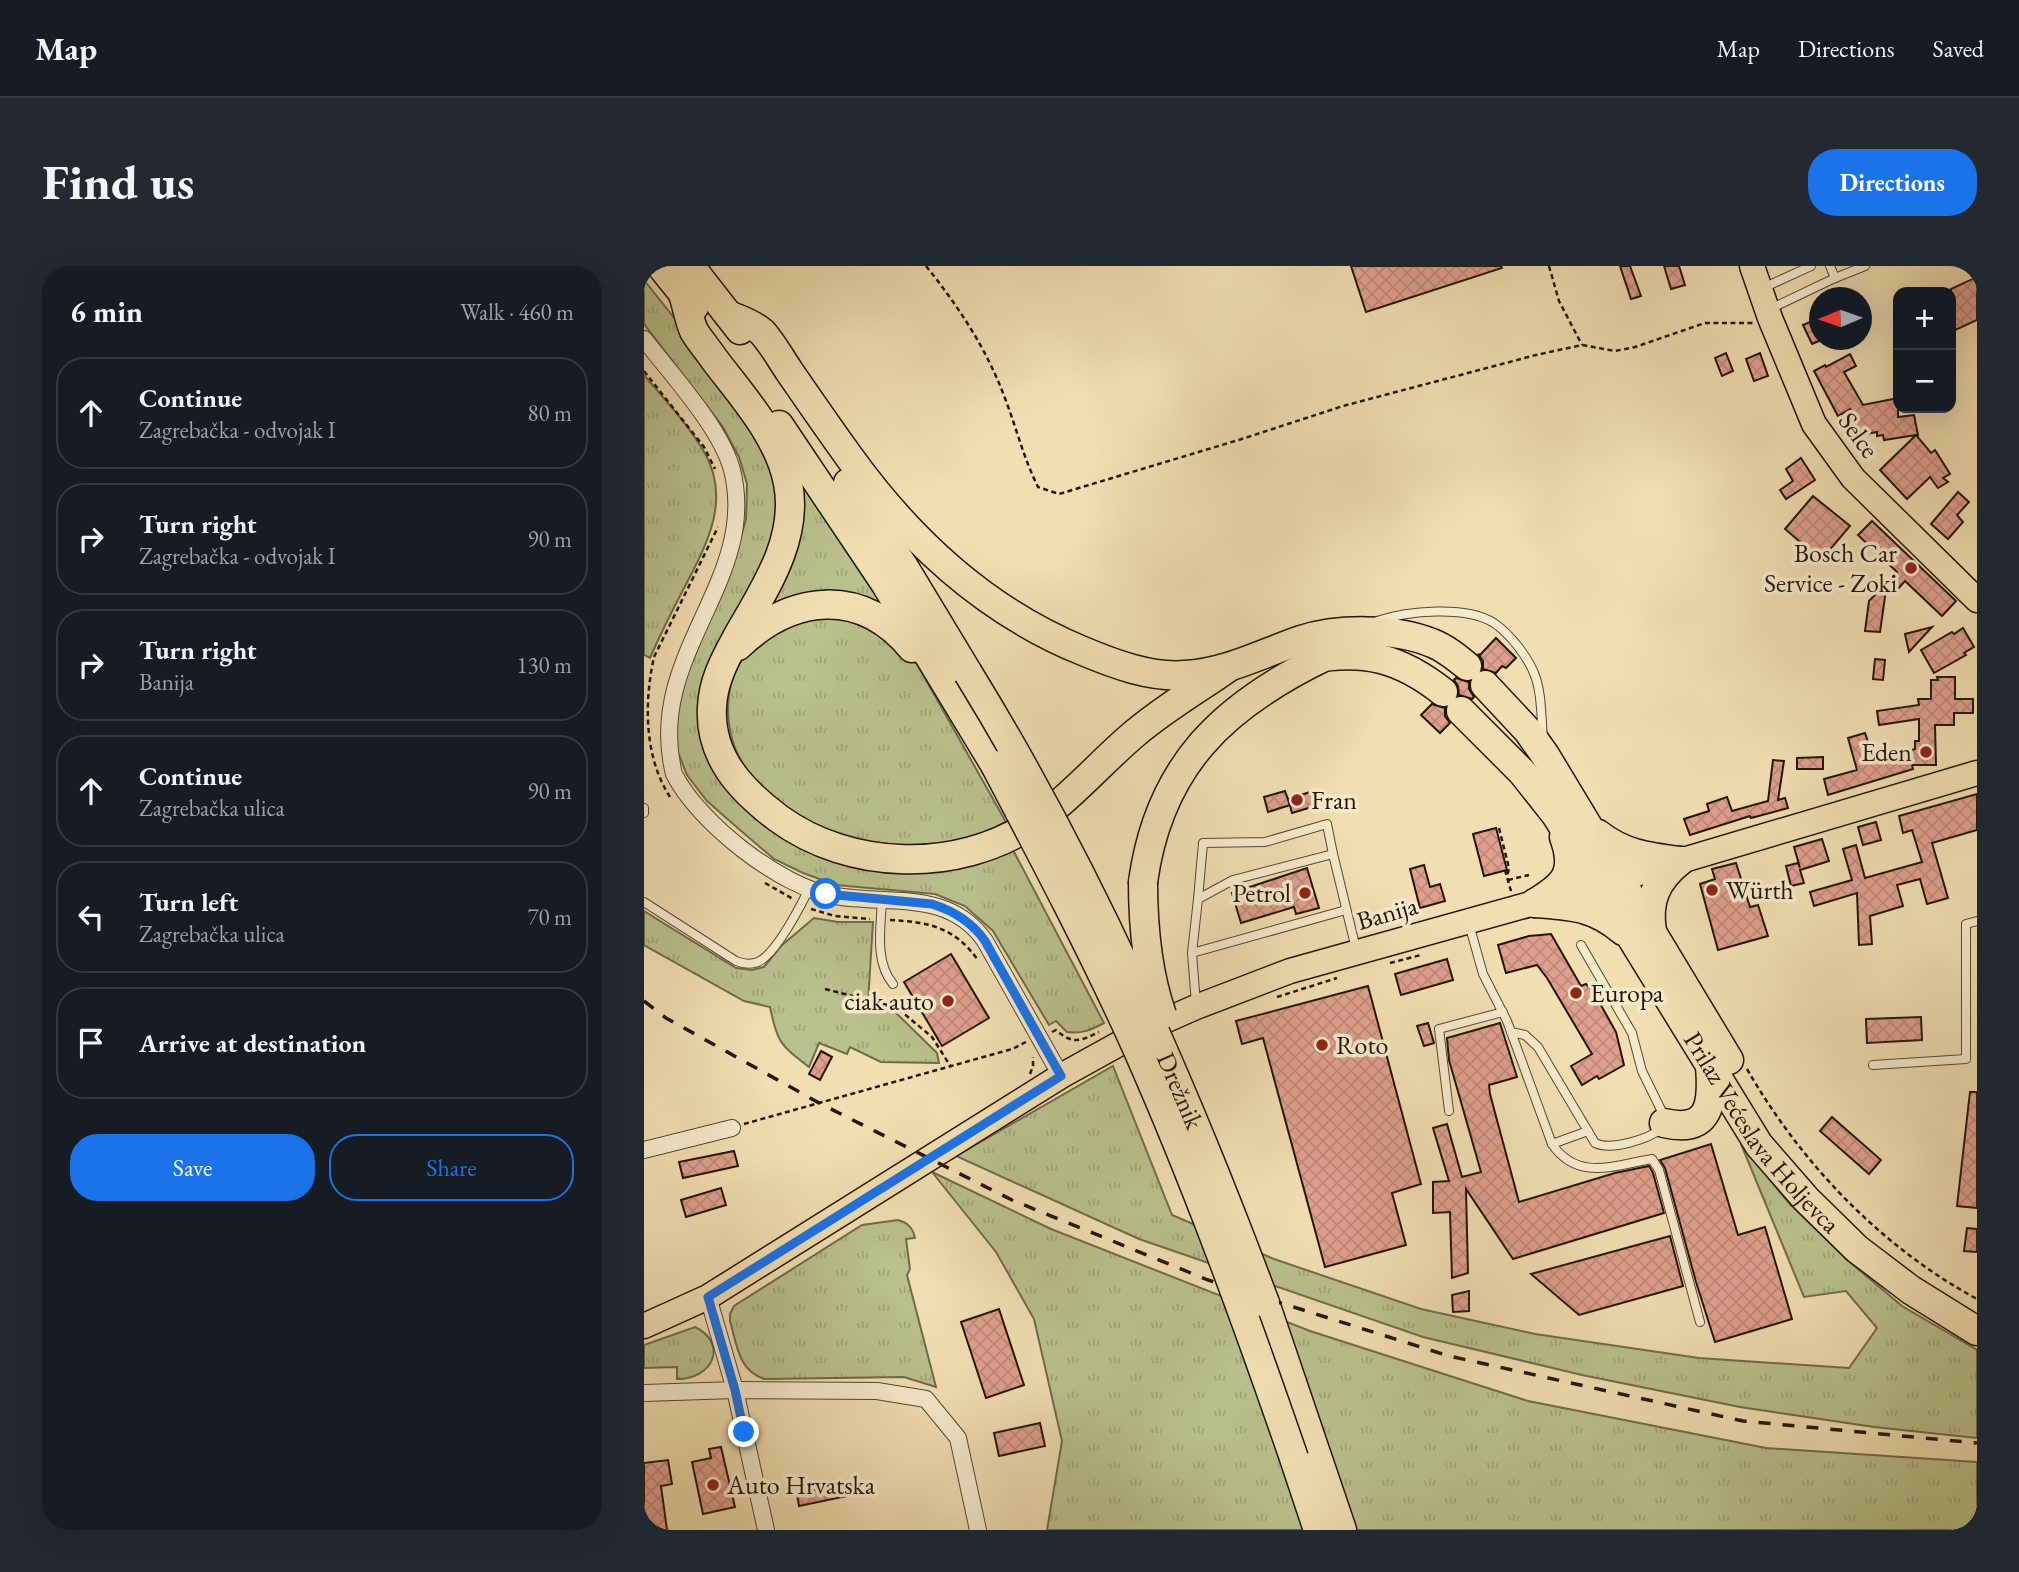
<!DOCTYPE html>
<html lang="en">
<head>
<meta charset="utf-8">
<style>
	body { margin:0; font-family:"EB Garamond",serif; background:#242831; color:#f1f3f6 }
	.controls { position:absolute; right:21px; top:21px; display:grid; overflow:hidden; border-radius:14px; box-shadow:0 7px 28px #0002 }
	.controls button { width:63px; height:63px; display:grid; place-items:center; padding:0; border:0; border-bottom:2px solid #363941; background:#171b24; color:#f1f3f6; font:35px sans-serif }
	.compass { position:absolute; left:1165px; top:21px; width:63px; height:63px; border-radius:50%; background:#171b24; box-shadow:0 7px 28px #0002; rotate:268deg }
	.stop { position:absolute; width:21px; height:21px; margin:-16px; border:5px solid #1a73e8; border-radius:50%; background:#fff }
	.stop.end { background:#1a73e8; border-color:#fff; box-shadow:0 2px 7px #0008 }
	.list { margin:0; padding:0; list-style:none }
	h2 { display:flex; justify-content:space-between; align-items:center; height:91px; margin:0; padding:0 28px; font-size:30px }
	h2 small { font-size:23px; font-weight:400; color:#9ea1a6 }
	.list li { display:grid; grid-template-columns:46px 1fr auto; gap:21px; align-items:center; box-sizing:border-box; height:112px; margin:0 14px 14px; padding:0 14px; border:2px solid #363941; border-radius:28px }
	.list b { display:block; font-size:26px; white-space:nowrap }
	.list p { margin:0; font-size:23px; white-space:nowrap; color:#9ea1a6 }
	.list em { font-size:23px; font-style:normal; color:#9ea1a6 }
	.actions { display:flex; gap:14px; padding:21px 28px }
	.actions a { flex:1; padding:16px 0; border:2px solid #1a73e8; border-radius:28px; text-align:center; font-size:24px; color:#1a73e8 }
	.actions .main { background:#1a73e8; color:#fff }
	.icon { flex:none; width:38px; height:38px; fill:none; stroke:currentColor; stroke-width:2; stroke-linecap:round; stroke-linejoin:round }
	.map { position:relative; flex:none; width:1333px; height:1264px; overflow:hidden; border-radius:28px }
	header { display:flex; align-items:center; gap:42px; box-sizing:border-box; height:98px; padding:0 35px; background:#171b24; border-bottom:2px solid #363941 }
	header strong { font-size:33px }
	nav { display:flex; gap:38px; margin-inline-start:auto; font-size:24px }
	.intro { display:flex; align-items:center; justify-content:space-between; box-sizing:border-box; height:168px; padding:0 42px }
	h1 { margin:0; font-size:49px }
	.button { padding:18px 32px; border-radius:28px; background:#1a73e8; color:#fff; font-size:24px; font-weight:700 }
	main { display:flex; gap:42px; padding:0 42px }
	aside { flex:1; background:#171b24; border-radius:28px; box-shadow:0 7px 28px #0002 }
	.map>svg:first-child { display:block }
</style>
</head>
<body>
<header>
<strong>Map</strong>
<nav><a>Map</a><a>Directions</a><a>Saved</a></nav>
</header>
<div class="intro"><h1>Find us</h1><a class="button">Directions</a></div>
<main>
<aside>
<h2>6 min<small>Walk · 460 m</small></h2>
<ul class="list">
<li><svg class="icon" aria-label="ahead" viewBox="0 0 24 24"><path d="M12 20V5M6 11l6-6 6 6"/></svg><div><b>Continue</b><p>Zagrebačka - odvojak I</p></div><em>80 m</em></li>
<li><svg class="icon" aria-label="right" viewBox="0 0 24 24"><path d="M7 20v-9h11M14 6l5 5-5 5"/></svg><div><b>Turn right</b><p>Zagrebačka - odvojak I</p></div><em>90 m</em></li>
<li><svg class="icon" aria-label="right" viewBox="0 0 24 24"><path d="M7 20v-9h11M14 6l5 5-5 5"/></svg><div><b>Turn right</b><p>Banija</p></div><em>130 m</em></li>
<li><svg class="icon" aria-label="ahead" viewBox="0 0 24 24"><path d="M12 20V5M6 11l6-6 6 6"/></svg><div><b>Continue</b><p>Zagrebačka ulica</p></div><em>90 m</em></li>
<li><svg class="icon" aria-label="left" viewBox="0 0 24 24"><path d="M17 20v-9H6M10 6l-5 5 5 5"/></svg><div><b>Turn left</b><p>Zagrebačka ulica</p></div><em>70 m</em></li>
<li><svg class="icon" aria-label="arrive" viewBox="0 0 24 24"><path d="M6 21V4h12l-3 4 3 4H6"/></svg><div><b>Arrive at destination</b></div></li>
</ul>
<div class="actions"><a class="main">Save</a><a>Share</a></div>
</aside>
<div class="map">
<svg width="1333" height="1264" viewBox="0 0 1333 1264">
	<defs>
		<pattern id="grass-tufts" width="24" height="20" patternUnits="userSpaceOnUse" patternTransform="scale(1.75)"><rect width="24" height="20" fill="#b9c18c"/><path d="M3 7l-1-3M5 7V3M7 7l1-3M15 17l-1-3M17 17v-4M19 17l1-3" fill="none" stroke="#9fa577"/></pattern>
		<pattern id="building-cross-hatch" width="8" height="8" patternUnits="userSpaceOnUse" patternTransform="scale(1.75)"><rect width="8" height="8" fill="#dfa08d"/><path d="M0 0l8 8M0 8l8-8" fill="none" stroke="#bf8978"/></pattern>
	</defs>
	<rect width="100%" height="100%" fill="#f1deb1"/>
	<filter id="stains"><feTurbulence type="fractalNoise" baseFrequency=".00286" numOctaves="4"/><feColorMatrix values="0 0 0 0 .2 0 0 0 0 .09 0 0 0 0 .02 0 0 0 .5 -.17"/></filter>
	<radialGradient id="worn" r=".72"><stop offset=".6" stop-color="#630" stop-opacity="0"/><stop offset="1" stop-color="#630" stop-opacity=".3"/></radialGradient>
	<g fill="url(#grass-tufts)" stroke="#6e6b4b" stroke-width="2">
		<path d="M0 14 43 68 116 172 130 207 135 251 58 467 178 590 369 584 460 757C447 764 438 768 423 766L412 755 405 759 349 665 321 640 291 628 192 619 159 607 130 593 96 564 63 535 43 509 32 481 27 446 89 298 102 253 103 218 95 191 79 161 0 58Z"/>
		<path d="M0 109C20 133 43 157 59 184 89 233 62 280 39 324 27 347 16 369 6 392L0 389Z"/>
		<path d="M154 211 255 355 125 345Z"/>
		<path d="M198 345 269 391 362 556C342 567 320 575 297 578 208 589 71 538 85 428 88 403 109 372 131 359 143 352 183 348 198 345Z"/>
		<path d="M0 645 92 702 108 704 120 701 137 680 170 652 194 656H229L224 737 247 742 293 787 295 797 237 796 206 781 203 788 175 777 165 801C135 778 134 777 126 741L100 735 0 679Z"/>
		<path d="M469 800 528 949 630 993 777 1043 891 1068 1055 1092 1205 1102 1233 1062 1202 1025 1160 1031 1097 878 1144 936 1202 993 1258 1040 1333 1084V1172L1230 1161 1096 1141 938 1109 779 1071 495 973 312 890Z"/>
		<path d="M288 906 407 963 666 1065 884 1135 1122 1182 1333 1196V1264H403L418 1175 390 1053 352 986Z"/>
		<path d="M254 954C264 957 269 962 271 972L262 973 266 1003 263 1009 292 1121 260 1111 120 1113C94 1104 93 1079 86 1055V1048L90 1040 218 959Z"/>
		<path d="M51 1061C84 1077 70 1113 33 1113V1101L0 1102V1079Z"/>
	</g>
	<g fill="url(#building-cross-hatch)" stroke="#23150a" stroke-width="2">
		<path d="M707 0H857L858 2 722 46Z"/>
		<path d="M976 0H986L997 30 987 33Z"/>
		<path d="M1020 0H1035L1041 19 1027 23Z"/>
		<path d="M1333 11V54L1307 66V23Z"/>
		<path d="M1175 52V75L1168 78 1159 59Z"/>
		<path d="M1082 87 1089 105 1078 110 1071 92Z"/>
		<path d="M1116 87 1124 110 1110 115 1102 93Z"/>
		<path d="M1206 88 1212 100 1200 106 1219 139 1254 132V151L1270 149 1274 169H1272L1287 187 1291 184 1306 208 1299 212 1304 216 1294 222 1286 211 1263 233 1236 204 1272 169 1240 174 1239 169 1233 170V166L1210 170 1206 143 1194 150 1170 105 1181 99 1182 101Z"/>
		<path d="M1157 192 1171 214 1142 233 1136 224 1149 215 1142 203Z"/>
		<path d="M1314 226 1325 236 1313 249 1319 256 1304 273 1287 258Z"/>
		<path d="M1169 230 1206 260 1177 294 1141 263Z"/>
		<path d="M1228 255 1312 335 1298 350 1261 315 1251 326 1248 311 1253 306 1214 269Z"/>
		<path d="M1243 317 1236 366 1221 365 1225 335Z"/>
		<path d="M1288 361 1265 386 1261 368Z"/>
		<path d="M1319 362 1330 381 1320 387 1322 389 1290 407 1277 384 1308 366 1310 368Z"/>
		<path d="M852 372 872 392 862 402 858 400 852 407 839 403V395L834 388 836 389Z"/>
		<path d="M1231 393 1241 394 1239 414 1229 413Z"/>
		<path d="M1293 411H1311V433H1329V447H1310V459H1291L1292 499H1268L1269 503 1184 529 1180 513 1213 504 1204 472 1221 467 1231 496 1271 483V475H1275V453L1235 459 1233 445 1275 439 1274 433H1287V414H1294Z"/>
		<path d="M812 412 825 416V423L830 431 828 433 815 429 814 420 810 414Z"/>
		<path d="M788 438 801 442V450L806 457 796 467 777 449Z"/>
		<path d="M1179 491V503H1153V492Z"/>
		<path d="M1129 494 1140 495 1134 534 1141 532 1144 542 1107 552 1106 550 1046 569 1040 553 1065 545 1063 538 1083 531 1088 545 1124 535Z"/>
		<path d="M641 525 646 539 624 546 620 531Z"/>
		<path d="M666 526 671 540 648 547 644 533Z"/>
		<path d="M1333 528V564L1288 577 1304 632 1283 638 1276 613 1253 619 1259 640 1226 650 1228 678 1215 679 1213 627 1170 640 1166 626 1208 614 1199 583 1212 579 1221 612 1278 596 1268 564 1259 567 1255 550Z"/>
		<path d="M1232 556 1237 574 1219 579 1214 561Z"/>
		<path d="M852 562 863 604 840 610 829 568Z"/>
		<path d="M1178 573 1185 595 1156 604 1160 617 1147 620 1142 600 1154 597 1156 602 1150 581Z"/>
		<path d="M1092 597 1106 641 1114 639 1124 670 1074 684 1056 618 1071 613 1068 603Z"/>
		<path d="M780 599 786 621 796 618 801 635 776 642 766 603Z"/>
		<path d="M663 602 675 642 652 648 650 641 597 657 588 627Z"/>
		<path d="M907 668 937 720 942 718 949 725 972 766 980 799 955 813 953 810 938 819 927 800 948 788 903 712 893 699 862 707 854 679 885 670Z"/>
		<path d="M307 688 345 752 298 780 260 716Z"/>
		<path d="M803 693 809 714 757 729 751 708Z"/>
		<path d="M724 720 777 918 748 927 762 979 681 1001 619 772 598 778 592 755Z"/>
		<path d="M1277 751 1278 774 1223 777 1222 753Z"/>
		<path d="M784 757 790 777 780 780 773 760Z"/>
		<path d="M856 757 873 811 845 819 846 828 875 936 971 907 1005 900 1009 907 1020 947 869 993 822 923 824 1007 808 1012 806 946 789 947V916L805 915 789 862 803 858 818 911 837 906 805 794 803 772Z"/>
		<path d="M177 785 188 791 176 814 165 808Z"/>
		<path d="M1326 826H1333V942L1313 940Z"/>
		<path d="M1188 851 1237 894 1225 908 1176 865Z"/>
		<path d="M1067 878 1094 969 1121 961 1148 1053 1071 1076 1052 1016 1021 902 1016 894Z"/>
		<path d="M90 885 94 900 39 912 35 896Z"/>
		<path d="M77 922 82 939 42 951 37 934Z"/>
		<path d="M1323 962 1333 963V986L1320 985Z"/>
		<path d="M1026 970 1039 1020 935 1049 887 1008Z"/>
		<path d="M825 1025V1045L809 1046 808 1029Z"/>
		<path d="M355 1043 380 1119 342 1132 317 1056Z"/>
		<path d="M396 1157 401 1180 355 1190 350 1167Z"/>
		<path d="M77 1181 91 1241 59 1248 48 1196 67 1192 65 1183Z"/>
		<path d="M24 1194 28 1218 17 1220 23 1264H0V1197Z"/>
		<path d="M201 1218 203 1230 155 1240 153 1228Z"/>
	</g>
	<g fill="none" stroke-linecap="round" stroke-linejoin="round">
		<defs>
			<g id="lane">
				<path d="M1191 12 1221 0"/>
				<path d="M1119 22 1167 0"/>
				<path d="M1126 43 1191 12 1186 0"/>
				<path d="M733 355C763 345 822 339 850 357 866 368 883 390 890 407 898 426 897 451 899 472"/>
				<path d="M0 542V547"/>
				<path d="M238 633C237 661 230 695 249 718"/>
				<path d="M554 633 559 577 621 576 683 558 689 588"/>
				<path d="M0 636 92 695C99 698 106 699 114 696 132 688 156 641 165 623"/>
				<path d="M825 658 839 708 863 755 908 878C934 916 971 899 1008 893L1015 904 1056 1056"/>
				<path d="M548 687 702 644"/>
				<path d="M552 738 548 687 554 633 589 614 689 588 712 683"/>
				<path d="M867 766 881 769 894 781 951 877C967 885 1005 873 1018 862L1020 850 998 805 988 767 937 679"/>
				<path d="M1229 799 1322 793V658L1333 655"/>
				<path d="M805 845 795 763 859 746"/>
				<path d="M908 878 944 865"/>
			</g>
			<g id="street">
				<path d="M0 73C27 108 77 162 88 204 116 315 0 389 30 508 54 556 137 622 191 630 244 639 305 623 341 675L417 810"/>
				<path d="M0 884 88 862"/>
				<path d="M64 1031 91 1124 122 1264"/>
				<path d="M0 1127 91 1124 233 1125 282 1133 314 1172 334 1264"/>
			</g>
			<g id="primary">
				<path d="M1108 0 1126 52 1170 158 1209 212 1333 334"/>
				<path d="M0 1060 64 1031 417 810 500 764 552 741 646 705 955 619 1333 507"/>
			</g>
			<g id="highway">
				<path d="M17 0 50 41"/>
				<path d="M46 0 96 64"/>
				<path d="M39 28C43 40 45 54 50 65 56 75 64 84 70 93 98 130 135 170 144 217 155 275 119 325 92 373 80 395 69 416 68 441 65 491 97 524 134 552 206 605 313 607 388 558 426 533 455 498 489 469 519 443 554 423 585 401"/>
				<path d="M85 49C96 54 109 58 118 66 128 77 137 93 145 105 165 134 185 163 206 192 266 275 343 346 439 385 470 398 507 412 541 409 582 407 619 387 657 374 694 362 752 362 788 377 801 382 812 391 823 400"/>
				<path d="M135 159 241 317 351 499"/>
				<path d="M204 217 260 301 324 407"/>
				<path d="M94 380C149 328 217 321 268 382"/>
				<path d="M666 393C720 383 756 392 799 426"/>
				<path d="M841 419 884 465 901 489 1085 794"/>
				<path id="s1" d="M817 445 878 506 912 549 1115 879 1162 933 1213 983 1267 1024 1333 1065"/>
				<path d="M954 568C979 588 1004 591 1036 595"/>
				<path d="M499 616C515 499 580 439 682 390"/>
				<path d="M891 637C928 640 950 640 979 665"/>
				<path d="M891 637C921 619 933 607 920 571"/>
				<path d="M1008 665C1003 635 1012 614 1036 595"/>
				<path d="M1020 857C1067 868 1069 836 1066 800"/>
				<path d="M621 1037 698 1264"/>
				<path d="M650 1192 674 1264"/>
			</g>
		</defs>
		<use href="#lane" stroke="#564734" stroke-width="10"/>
		<use href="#street" stroke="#564734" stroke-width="18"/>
		<use href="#primary" stroke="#23150a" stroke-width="27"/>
		<use href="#highway" stroke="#23150a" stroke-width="31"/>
		<g stroke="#23150a" stroke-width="2.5" stroke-dasharray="5 3.5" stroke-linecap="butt">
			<path d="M282 0C315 41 344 85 362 135 373 164 380 193 394 221L415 228 601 172 699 140 892 89 938 79 971 85 991 81 1061 57H1109"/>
			<path d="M905 0 915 35 938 79"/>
			<path d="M0 105 60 181 71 203"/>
			<path d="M26 531C0 491 0 436 10 391L74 261"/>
			<path d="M855 562 865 602 863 611"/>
			<path d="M861 604 867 625"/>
			<path d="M864 614 885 609"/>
			<path d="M121 617 149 633"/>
			<path d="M167 643 191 650 226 653"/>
			<path d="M246 654C285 656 310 661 334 694"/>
			<path d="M746 697 777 689"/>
			<path d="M181 723 252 741 288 771 307 801"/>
			<path d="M633 731 693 712"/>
			<path d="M408 766 412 764C429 779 436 775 455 766"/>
			<path d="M1103 803C1157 897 1237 981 1333 1033"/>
			<path d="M386 808 389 800V791"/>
			<path d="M100 858 368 783 382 776"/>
		</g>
		<use href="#lane" stroke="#f6eacc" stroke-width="8"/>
		<use href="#street" stroke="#f6eacc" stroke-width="16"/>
		<use href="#primary" stroke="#f1deb1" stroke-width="24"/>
		<use href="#highway" stroke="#f1deb1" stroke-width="28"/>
		<path stroke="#23150a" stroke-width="3.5" stroke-dasharray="12 12" stroke-linecap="butt" d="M0 735 22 752 177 838 368 934 564 1014 805 1090 1099 1155 1333 1177"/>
		<defs>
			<g id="highway-bridge">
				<path id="s2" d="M324 407C446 605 540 820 621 1037"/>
				<path d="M351 499C400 592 449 685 492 780 552 915 602 1053 650 1192"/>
				<path d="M499 616C499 661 503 706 518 749"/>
			</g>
		</defs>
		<use href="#highway-bridge" stroke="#23150a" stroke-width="31" stroke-linecap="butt"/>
		<use href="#highway-bridge" stroke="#f1deb1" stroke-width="28"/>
	</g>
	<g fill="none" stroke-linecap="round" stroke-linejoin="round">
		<path stroke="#1a73e8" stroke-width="9" d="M100 1166 91 1124 64 1031 417 810 341 675C328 656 310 645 288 638L182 628"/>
	</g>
	<g fill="#8f2418" stroke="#f6eacc" stroke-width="2.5">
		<circle cx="1267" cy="302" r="7"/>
		<circle cx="1282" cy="486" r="7"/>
		<circle cx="653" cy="534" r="7"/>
		<circle cx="1068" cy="624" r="7"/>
		<circle cx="661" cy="627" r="7"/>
		<circle cx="932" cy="727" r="7"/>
		<circle cx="304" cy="735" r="7"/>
		<circle cx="678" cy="779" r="7"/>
		<circle cx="69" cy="1219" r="7"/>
	</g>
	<g text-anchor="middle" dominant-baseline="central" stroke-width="7" stroke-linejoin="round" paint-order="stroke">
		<g font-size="26" fill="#23150a" stroke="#f6eacc">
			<text transform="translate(1215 169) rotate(54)">Selce</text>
			<text transform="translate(743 647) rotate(-16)">Banija</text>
			<text stroke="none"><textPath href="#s2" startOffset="469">Drežnik</textPath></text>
			<text stroke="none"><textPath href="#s1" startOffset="520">Prilaz Većeslava Holjevca</textPath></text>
		</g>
		<g font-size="26" fill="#23150a" stroke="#f6eacc" text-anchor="start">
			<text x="1253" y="287" text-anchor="end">Bosch Car<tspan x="1253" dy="30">Service - Zoki</tspan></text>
			<text x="1268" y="486" text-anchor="end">Eden</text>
			<text x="667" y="534">Fran</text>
			<text x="1082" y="624">Würth</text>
			<text x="647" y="627" text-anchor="end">Petrol</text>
			<text x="946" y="727">Europa</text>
			<text x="290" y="735" text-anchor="end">ciak auto</text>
			<text x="692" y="779">Roto</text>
			<text x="83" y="1219">Auto Hrvatska</text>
		</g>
	</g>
	<rect width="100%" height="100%" filter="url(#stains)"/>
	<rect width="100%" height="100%" fill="url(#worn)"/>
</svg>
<div class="controls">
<button>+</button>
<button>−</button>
</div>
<svg class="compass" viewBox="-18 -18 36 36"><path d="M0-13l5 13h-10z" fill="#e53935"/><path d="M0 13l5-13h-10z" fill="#9ea1a6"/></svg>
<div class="stop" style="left:182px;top:628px"></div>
<div class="stop end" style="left:100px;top:1166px"></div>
</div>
</main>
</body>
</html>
